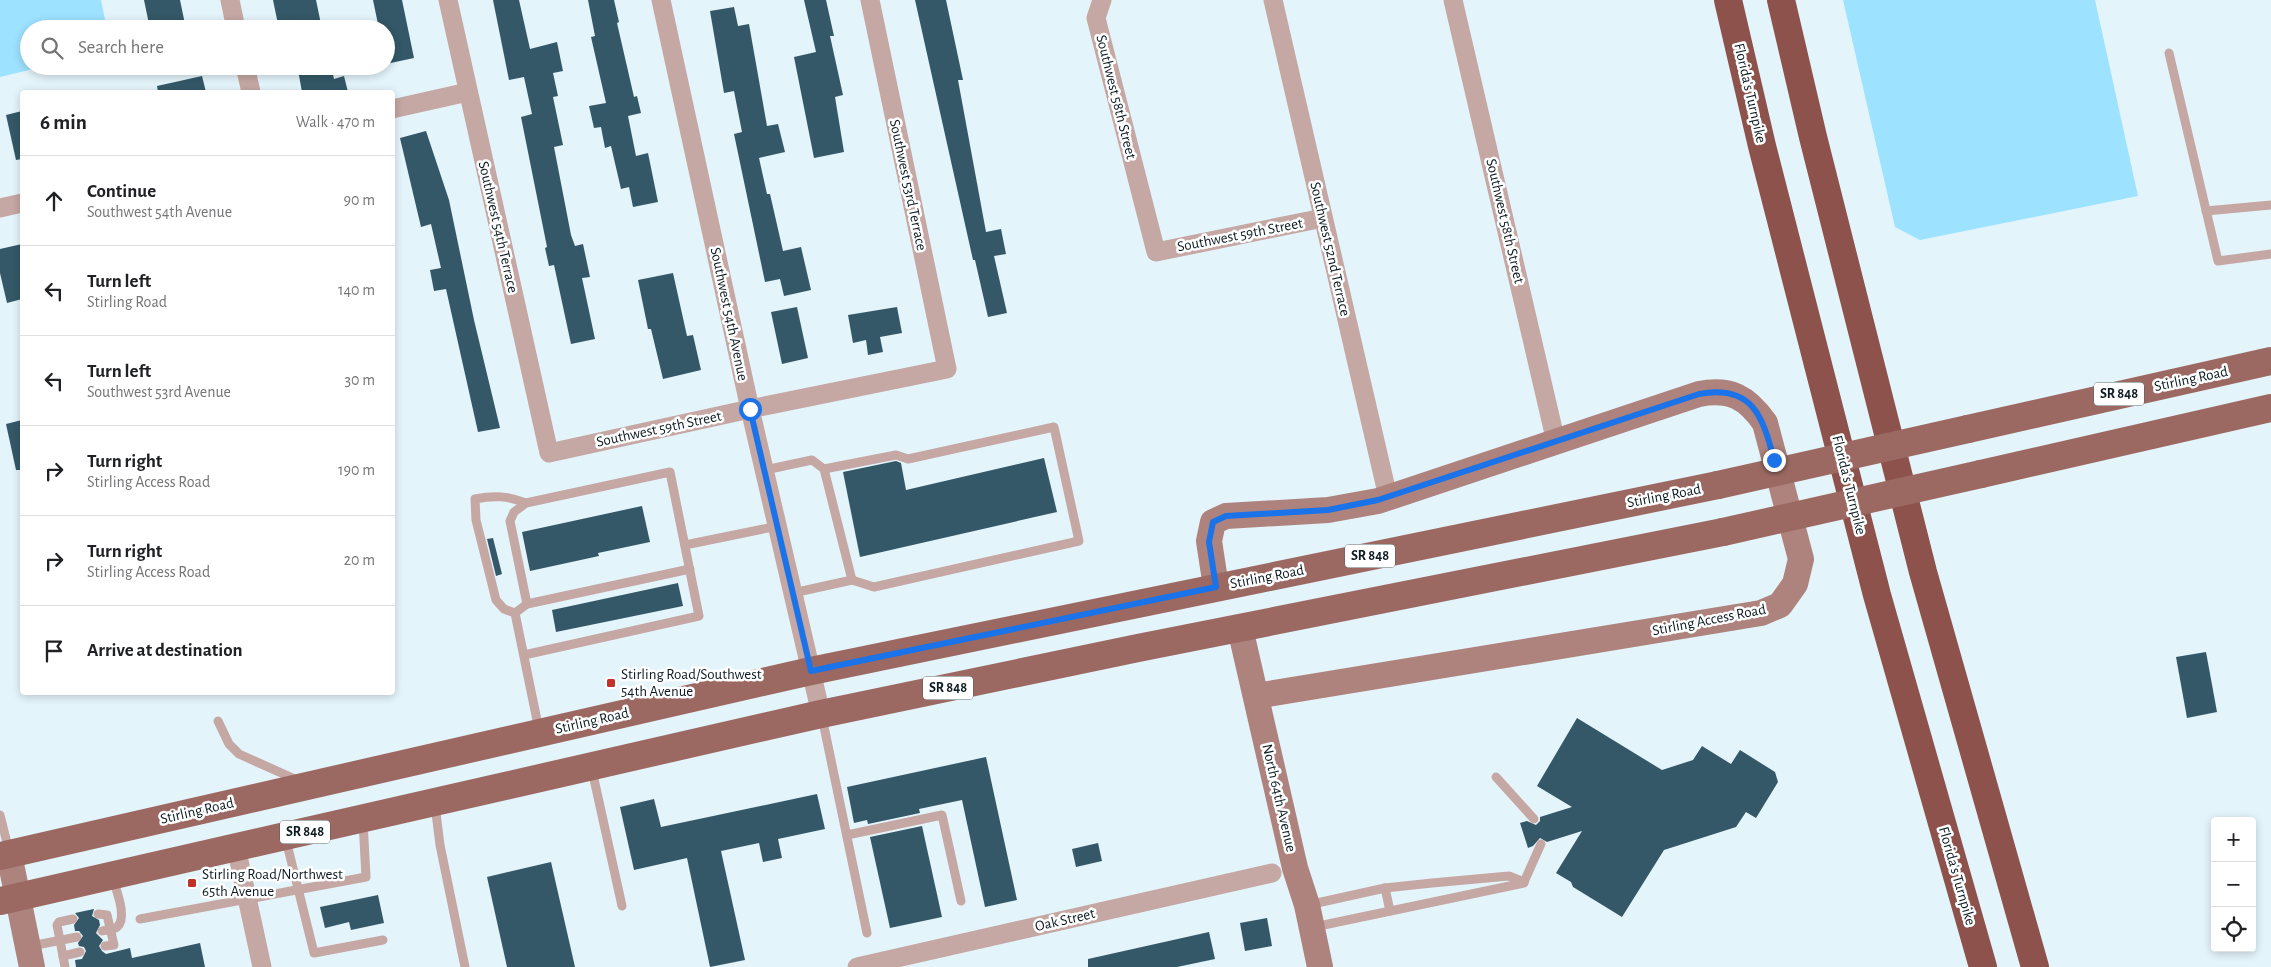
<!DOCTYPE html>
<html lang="en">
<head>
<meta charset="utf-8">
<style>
	body { margin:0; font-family:"Alegreya Sans",sans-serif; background:#f2f2f2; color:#202124 }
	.controls { position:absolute; right:15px; bottom:15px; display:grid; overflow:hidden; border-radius:5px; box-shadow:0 2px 8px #0003 }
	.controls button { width:45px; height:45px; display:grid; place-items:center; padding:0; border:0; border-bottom:1px solid #e0e0e0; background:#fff; color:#202124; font:25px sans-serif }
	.stop { position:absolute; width:15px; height:15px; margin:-11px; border:4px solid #1a73e8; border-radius:50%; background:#fff }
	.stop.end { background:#1a73e8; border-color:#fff; box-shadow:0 1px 5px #0008 }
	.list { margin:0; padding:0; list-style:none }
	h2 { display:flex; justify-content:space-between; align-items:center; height:65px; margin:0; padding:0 20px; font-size:21px }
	h2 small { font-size:16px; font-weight:400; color:#757577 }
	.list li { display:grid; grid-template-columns:32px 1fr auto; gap:15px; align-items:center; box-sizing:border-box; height:90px; padding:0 20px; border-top:1px solid #e0e0e0 }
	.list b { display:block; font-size:19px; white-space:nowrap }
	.list p { margin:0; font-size:16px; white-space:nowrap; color:#757577 }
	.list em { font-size:16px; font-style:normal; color:#757577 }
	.icon { flex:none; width:28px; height:28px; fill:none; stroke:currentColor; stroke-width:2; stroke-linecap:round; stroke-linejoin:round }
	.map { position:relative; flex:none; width:2271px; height:967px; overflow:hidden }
	.search { position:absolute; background:#fff; box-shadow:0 2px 8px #0003; left:20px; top:20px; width:375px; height:55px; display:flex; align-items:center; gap:12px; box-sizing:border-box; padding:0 18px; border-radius:28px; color:#757577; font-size:19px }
	.panel { position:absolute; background:#fff; box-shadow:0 2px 8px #0003; left:20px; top:90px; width:375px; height:605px; border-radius:5px }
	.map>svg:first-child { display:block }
</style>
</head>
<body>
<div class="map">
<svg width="2271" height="967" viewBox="0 0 2271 967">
	<rect width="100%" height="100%" fill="#e4f4fb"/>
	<g fill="#9de2ff">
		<path d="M0 0H101L107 29H29V66H46L0 77Z"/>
		<path d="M1843 0H2095L2138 196 1920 240 1895 227Z"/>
	</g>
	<g fill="#345867">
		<path d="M144 0H180L186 29H150Z"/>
		<path d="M273 0H316L322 29H279Z"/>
		<path d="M373 0H402L414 58 386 64V29H379Z"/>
		<path d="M493 0H519L530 49 557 42 563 71 553 73 558 96 553 97 563 145 554 147 571 235 575 246 583 244 590 277 582 278 595 339 571 344 554 265 549 266 545 248 547 247 521 117 532 114 524 77 509 80Z"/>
		<path d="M588 0H614L619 22 617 23 634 97 637 96 641 113 628 116 636 156 648 153 658 202 633 207 629 187 621 189 611 146 605 148 601 127 594 128 589 106 606 103 591 37 595 36Z"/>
		<path d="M804 0H826L834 36H830L843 95 835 97 844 152 814 158 794 57 816 52Z"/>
		<path d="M915 0H946L963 80H958L986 232 1001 229 1006 254 994 256 1007 313 988 317 975 260H973Z"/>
		<path d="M734 7 738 26 749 24 767 126 778 124 785 152 759 158 767 194H770L783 251 801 247 811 290 784 296 780 279 765 282 734 134 742 132 734 91 724 93 710 11Z"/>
		<path d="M314 66H331L334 79 344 76 348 92H302L298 70Z"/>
		<path d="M202 76 206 92H158L157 86Z"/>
		<path d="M22 111V159L16 160 6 115Z"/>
		<path d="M426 131 449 200 474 320 500 428 478 432 446 289 434 291 430 270 441 268 431 224 421 227 400 138Z"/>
		<path d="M22 244V299L7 303 0 273V249Z"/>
		<path d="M673 273 687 336 693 335 701 370 663 379 651 329H648L638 280Z"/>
		<path d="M797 307 808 358 782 364 771 312Z"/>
		<path d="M897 307 902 333 880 337 883 352 868 355 866 340 853 343 848 315Z"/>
		<path d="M22 420V470H16L6 424Z"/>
		<path d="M1044 458 1057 512 860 557 843 472 896 461 901 463 906 490Z"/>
		<path d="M642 506 650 542 598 553 599 556 530 571 522 532Z"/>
		<path d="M493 538 502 574 496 576 487 539Z"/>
		<path d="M678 583 683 606 556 632 552 610Z"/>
		<path d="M2206 652 2217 712 2187 718 2176 657Z"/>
		<path d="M1577 718 1662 770 1693 760 1702 746 1731 764 1740 750 1775 772 1778 782 1756 818 1746 812 1736 827 1664 850 1622 917 1573 887 1571 882 1556 873 1582 831 1547 842 1540 838 1533 846 1528 848 1520 823 1527 821 1536 825 1540 821V817L1572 807 1537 786Z"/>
		<path d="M986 757 1017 900 985 907 962 800 919 809 920 813 868 824 867 820 854 823 847 787Z"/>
		<path d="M817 794 825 829 778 839 782 858 763 862 759 843 721 851 745 960 710 967 687 858 634 870 620 807 654 799 661 827Z"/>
		<path d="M922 826 942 917 890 928 870 837Z"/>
		<path d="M1098 843 1102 861 1076 867 1072 849Z"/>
		<path d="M551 862 575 967H507L487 877Z"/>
		<path d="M378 895 384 923 351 930 349 922 325 928 320 907Z"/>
		<path d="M94 909 92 916 99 920 100 925 96 933 103 940 99 946 102 951 106 954 130 948 132 958 200 943 205 967H76L75 960 82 959 86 951 84 947 79 946 78 943 83 936 79 931H75L74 925 79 918 75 913Z"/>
		<path d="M1267 918 1272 946 1245 951 1240 923Z"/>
		<path d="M1209 932 1215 959 1177 967H1088V959Z"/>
	</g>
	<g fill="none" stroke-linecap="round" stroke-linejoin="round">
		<g stroke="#c5a7a3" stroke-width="9">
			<path d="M2169 53 2218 261 2271 254"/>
			<path d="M2206 211 2271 205"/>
			<path d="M765 470 812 460 824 469 852 580"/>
			<path d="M685 545 778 526"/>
			<path d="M793 593 852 580 874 587 1079 541 1054 427 908 459 896 455 824 469"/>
			<path d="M515 613 527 604 690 569"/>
			<path d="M515 613 504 609 496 600 476 520 475 499C495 495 508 496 526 503"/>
			<path d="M515 613 539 730"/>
			<path d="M524 655 699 616 670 472 526 503 514 512 510 521 527 604"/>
			<path d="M822 717 867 933"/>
			<path d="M218 721 229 744 239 754 297 780"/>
			<path d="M592 770 622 906"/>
			<path d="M1496 777 1534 819"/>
			<path d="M435 805 440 845 465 967"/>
			<path d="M0 815 9 851"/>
			<path d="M847 835 942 815 961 901"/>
			<path d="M286 840 314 953 383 940"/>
			<path d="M1524 882 1541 844"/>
			<path d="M1385 888 1390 911"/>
			<path d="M1308 905 1385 888 1432 883 1509 876 1524 882"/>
			<path d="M98 914 107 915 114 945 105 946"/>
			<path d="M73 919 59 922 57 925 63 956 80 952"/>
			<path d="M140 919 366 877 363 821"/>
			<path d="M1314 927 1524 883"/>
			<path d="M102 931C106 930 114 930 117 927 128 918 116 890 113 879"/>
			<path d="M31 946 77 937"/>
			<path d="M63 956 65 967"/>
		</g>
		<g stroke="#c5a7a3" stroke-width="19">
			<path d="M230 0 236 29"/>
			<path d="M448 0 549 453 750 409 947 369 870 0"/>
			<path d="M661 0 750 409 821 714"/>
			<path d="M1102 0 1096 18 1156 252 1323 218"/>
			<path d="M1273 0 1388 497"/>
			<path d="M1453 0 1556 442"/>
			<path d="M245 66 251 92"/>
			<path d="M392 109 468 92"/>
			<path d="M0 208 22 203"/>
			<path d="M236 847 262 967"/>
			<path d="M857 967 1272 873"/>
		</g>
		<g stroke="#ae837d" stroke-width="26">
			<path d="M1216 587 1209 541 1213 522 1226 516 1328 510 1378 501 1699 394C1730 388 1747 397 1765 423L1801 559 1795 584 1780 605 1761 613 1256 696"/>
			<path d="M1240 628 1295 868 1307 905 1320 967"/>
			<path d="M9 854 32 967"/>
		</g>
		<g stroke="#9c6962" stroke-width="28">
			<path d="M1968 429 2271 361"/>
			<path d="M1981 474 2271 408"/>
			<path d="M0 856 811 671 1718 485"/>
			<path d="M0 901 821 714 1138 648 1723 532"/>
		</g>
		<g stroke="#8c524b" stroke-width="28">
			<path d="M1728 0 1762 146 1877 595 1983 967"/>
			<path d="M1781 0 1813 137 1923 572 2035 967"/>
		</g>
		<g stroke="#9c6962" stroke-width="28">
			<path d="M1718 485 1968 429"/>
			<path d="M1723 532 1981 474"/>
		</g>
	</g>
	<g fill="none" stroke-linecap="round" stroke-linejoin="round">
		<path stroke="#1a73e8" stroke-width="6" d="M750 409 811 671 1216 587 1209 542 1213 522 1226 516 1328 510 1378 500 1699 394C1752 384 1763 416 1774 460"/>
	</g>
	<g fill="#c03229" stroke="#fff" stroke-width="2">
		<rect x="606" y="678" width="10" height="10" rx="2.5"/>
		<rect x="187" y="878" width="10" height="10" rx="2.5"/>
	</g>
	<g text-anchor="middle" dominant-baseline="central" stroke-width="5" stroke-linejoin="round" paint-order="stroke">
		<g fill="#fff" stroke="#555f64" stroke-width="1">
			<rect x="2094" y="382.5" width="50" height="23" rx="4"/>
			<rect x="1345" y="544.5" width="50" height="23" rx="4"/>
			<rect x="923" y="676.5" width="50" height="23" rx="4"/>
			<rect x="280" y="820.5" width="50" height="23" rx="4"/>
		</g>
		<g font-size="14" font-weight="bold" fill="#0c1b21">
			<text x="2119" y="394">SR 848</text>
			<text x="1370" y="556">SR 848</text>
			<text x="948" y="688">SR 848</text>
			<text x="305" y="832">SR 848</text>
		</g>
		<g font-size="15" fill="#0c1b21" stroke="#fff">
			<text transform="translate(1750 93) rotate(77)">Florida's Turnpike</text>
			<text transform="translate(1116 97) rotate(76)">Southwest 58th Street</text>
			<text transform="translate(908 185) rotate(78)">Southwest 53rd Terrace</text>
			<text transform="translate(1505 221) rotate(77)">Southwest 58th Street</text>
			<text transform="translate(498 227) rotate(77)">Southwest 54th Terrace</text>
			<text transform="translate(1240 235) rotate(-11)">Southwest 59th Street</text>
			<text transform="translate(1330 249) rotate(77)">Southwest 52nd Terrace</text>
			<text transform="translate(729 314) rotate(78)">Southwest 54th Avenue</text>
			<text transform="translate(2191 379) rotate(-12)">Stirling Road</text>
			<text transform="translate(659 429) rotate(-12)">Southwest 59th Street</text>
			<text transform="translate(1849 485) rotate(76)">Florida's Turnpike</text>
			<text transform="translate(1664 496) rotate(-11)">Stirling Road</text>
			<text transform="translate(1267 577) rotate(-11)">Stirling Road</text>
			<text transform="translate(1709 620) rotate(-11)">Stirling Access Road</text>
			<text transform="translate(592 721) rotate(-13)">Stirling Road</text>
			<text transform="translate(1279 798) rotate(77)">North 64th Avenue</text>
			<text transform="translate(197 811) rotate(-13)">Stirling Road</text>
			<text transform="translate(1957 876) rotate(74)">Florida's Turnpike</text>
			<text transform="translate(1065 920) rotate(-13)">Oak Street</text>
		</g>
		<g font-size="15" fill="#0c1b21" stroke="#fff" text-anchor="start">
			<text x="621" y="674">Stirling Road/Southwest<tspan x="621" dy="17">54th Avenue</tspan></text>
			<text x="202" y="874">Stirling Road/Northwest<tspan x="202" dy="17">65th Avenue</tspan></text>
		</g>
	</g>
</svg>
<div class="controls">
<button>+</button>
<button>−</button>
<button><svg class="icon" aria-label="locate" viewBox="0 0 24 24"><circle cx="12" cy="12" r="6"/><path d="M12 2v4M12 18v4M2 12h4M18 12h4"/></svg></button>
</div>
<div class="stop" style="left:750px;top:409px"></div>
<div class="stop end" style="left:1774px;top:460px"></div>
<div class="search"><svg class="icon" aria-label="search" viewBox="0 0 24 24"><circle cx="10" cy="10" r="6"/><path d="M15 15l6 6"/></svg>Search here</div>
<section class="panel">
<h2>6 min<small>Walk · 470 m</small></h2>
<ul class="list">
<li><svg class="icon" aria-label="ahead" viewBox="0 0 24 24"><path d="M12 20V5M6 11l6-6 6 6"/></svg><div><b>Continue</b><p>Southwest 54th Avenue</p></div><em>90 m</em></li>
<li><svg class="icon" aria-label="left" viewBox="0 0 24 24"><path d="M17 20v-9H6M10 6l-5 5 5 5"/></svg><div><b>Turn left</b><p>Stirling Road</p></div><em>140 m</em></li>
<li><svg class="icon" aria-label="left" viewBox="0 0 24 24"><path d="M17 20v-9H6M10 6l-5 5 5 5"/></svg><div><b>Turn left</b><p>Southwest 53rd Avenue</p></div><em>30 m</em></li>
<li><svg class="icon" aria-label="right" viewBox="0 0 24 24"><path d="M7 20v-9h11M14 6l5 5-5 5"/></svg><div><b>Turn right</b><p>Stirling Access Road</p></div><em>190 m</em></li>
<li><svg class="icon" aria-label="right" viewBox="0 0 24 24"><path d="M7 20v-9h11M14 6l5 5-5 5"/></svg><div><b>Turn right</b><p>Stirling Access Road</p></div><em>20 m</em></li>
<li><svg class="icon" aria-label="arrive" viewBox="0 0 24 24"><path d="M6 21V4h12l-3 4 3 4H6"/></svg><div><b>Arrive at destination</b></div></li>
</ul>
</section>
</div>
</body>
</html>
